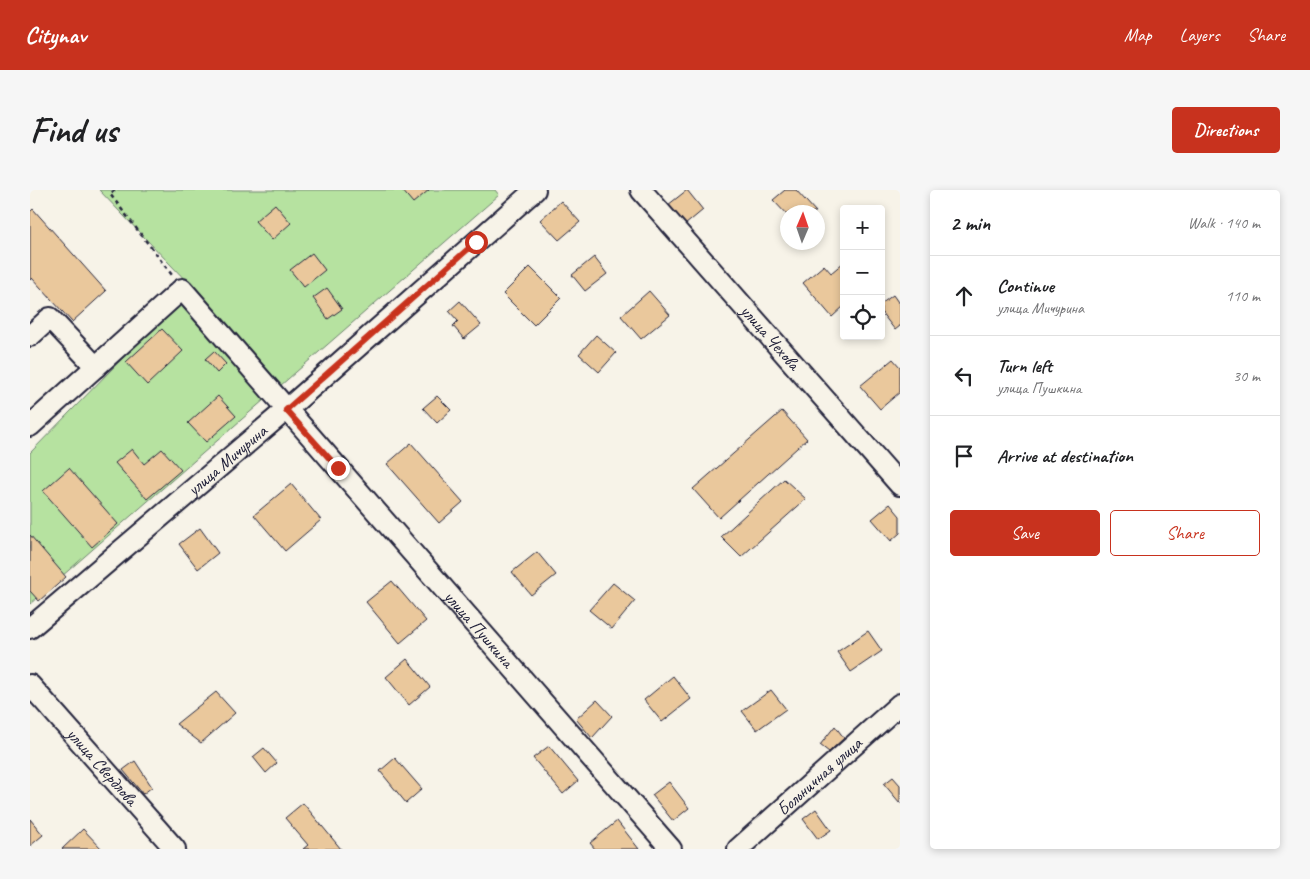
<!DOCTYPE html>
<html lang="en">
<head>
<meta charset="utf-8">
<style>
	body { margin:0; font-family:Caveat,sans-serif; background:#f6f6f6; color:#202124 }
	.controls { position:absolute; right:15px; top:15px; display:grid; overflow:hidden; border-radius:5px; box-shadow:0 2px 8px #0003 }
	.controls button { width:45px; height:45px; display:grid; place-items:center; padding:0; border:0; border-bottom:1px solid #e0e0e0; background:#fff; color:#202124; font:25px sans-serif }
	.compass { position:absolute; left:750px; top:15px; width:45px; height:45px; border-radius:50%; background:#fff; box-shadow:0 2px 8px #0003; rotate:2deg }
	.stop { position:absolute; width:15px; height:15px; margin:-11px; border:4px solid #c8321e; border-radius:50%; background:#fff }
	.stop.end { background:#c8321e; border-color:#fff; box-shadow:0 1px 5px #0008 }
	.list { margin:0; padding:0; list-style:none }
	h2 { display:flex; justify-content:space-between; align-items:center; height:65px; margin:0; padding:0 20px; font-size:21px }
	h2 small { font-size:16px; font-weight:400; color:#757577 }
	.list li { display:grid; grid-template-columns:32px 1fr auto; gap:15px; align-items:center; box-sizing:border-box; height:80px; padding:0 20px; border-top:1px solid #e0e0e0 }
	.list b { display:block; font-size:19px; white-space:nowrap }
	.list p { margin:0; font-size:16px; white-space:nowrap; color:#757577 }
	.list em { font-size:16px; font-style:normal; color:#757577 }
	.actions { display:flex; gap:10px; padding:15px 20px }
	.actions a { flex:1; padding:11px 0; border:1px solid #c8321e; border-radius:5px; text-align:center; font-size:18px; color:#c8321e }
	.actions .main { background:#c8321e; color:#fff }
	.icon { flex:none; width:28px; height:28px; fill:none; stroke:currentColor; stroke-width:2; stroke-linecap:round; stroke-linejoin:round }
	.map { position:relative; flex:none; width:870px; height:659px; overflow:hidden; border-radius:5px }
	header { display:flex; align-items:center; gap:30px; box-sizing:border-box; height:70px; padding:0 25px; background:#c8321e; color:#fff }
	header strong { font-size:24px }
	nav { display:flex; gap:28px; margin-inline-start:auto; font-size:18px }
	.intro { display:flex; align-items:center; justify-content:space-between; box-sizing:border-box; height:120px; padding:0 30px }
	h1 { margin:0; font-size:35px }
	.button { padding:12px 22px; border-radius:5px; background:#c8321e; color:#fff; font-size:18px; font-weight:700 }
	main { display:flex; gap:30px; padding:0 30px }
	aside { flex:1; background:#fff; border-radius:5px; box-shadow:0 2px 8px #0003 }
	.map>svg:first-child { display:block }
</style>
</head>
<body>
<header>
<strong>Citynav</strong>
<nav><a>Map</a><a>Layers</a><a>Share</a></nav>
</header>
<div class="intro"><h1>Find us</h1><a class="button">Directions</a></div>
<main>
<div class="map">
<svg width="870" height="659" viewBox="0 0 870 659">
	<rect width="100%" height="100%" fill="#f7f3e8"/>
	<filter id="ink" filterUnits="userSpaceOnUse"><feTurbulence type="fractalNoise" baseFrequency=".02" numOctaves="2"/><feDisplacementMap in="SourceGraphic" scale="10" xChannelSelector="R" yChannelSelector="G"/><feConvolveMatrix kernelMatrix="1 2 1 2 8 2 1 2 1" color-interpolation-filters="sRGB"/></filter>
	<g filter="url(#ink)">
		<path fill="#b6e2a0" stroke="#6c826e" d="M69 0H465L469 5 0 414V263L162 97Z"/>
		<g fill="#eac89c" stroke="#22223b">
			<path d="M372 0H399L383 13Z"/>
			<path d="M657 0 673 20 655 35 638 15Z"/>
			<path d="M755 0H766L786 22H758V26L743 10Z"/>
			<path d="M531 11 550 32 529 50 510 30Z"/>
			<path d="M245 14 261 33 242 50 225 31Z"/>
			<path d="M3 19 76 101 42 132 2 88 0 90V22Z"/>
			<path d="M282 63 295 80 274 97 260 80Z"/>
			<path d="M564 67 577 84 555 101 542 85Z"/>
			<path d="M814 72V116L802 127 773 93 794 75 801 83Z"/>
			<path d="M500 77 531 108 504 135 473 104Z"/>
			<path d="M297 98 312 119 298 129 283 108Z"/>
			<path d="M619 101 640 125 611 149 591 126Z"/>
			<path d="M863 105 870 115V136L865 140 851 122V114Z"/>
			<path d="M430 111 451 135 434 149 423 136 428 131 419 121Z"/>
			<path d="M132 139 153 161 117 195 96 172Z"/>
			<path d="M566 145 586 163 569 182 549 164Z"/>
			<path d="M184 161 196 174 187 183 175 169Z"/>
			<path d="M863 169 870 177V202L850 219 830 196Z"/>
			<path d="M188 206 206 226 176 252 158 233Z"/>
			<path d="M407 206 421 220 407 233 393 218Z"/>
			<path d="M752 221 777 249 689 328 663 299Z"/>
			<path d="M381 253 433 312 409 333 357 274Z"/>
			<path d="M102 259 114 274 132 259 151 280 117 309 85 273Z"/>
			<path d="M39 278 88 334 62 357 13 301Z"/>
			<path d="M754 289 776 309 711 367 691 347Z"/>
			<path d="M261 294 291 330 255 361 224 325Z"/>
			<path d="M860 314 870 326V343L861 351 842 329Z"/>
			<path d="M170 338 188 363 168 379 149 354Z"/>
			<path d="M0 345 36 387 9 411 0 401Z"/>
			<path d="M507 362 526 385 501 405 482 382Z"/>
			<path d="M362 391 396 431 370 453 336 412Z"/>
			<path d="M583 393 605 411 582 439 559 420Z"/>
			<path d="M838 441 852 461 821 482 807 462Z"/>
			<path d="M377 469 400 497 379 515 356 487Z"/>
			<path d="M643 486 661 509 632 532 614 510Z"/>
			<path d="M741 500 756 519 727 540 712 521Z"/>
			<path d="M186 502 205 523 171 553 146 534Z"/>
			<path d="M567 510 582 526 562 548 546 529Z"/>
			<path d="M805 536 814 548 799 562 790 555Z"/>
			<path d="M519 556 548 591 533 604 503 568Z"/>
			<path d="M234 558 247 573 236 583 223 567Z"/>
			<path d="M365 568 392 599 376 613 350 581Z"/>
			<path d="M105 571 122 597 113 604 93 580Z"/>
			<path d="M863 587 870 595V613L854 594Z"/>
			<path d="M639 592 659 618 643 631 622 605Z"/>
			<path d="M273 613 311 659H273L278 655 255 628Z"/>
			<path d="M786 619 801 640 788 649 773 629Z"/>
			<path d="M0 629 13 645 0 656Z"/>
			<path d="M587 631 609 659H565L560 653Z"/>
			<path d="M53 639 72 659H32Z"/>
		</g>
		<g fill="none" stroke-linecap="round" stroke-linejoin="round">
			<defs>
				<g id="minor">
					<path id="s1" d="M611 0 870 295"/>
					<path d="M0 146 20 128 66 177"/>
					<path id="s2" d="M0 236 152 99 641 659"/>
					<path id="s3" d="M0 438 256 220 505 0"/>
					<path id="s4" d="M0 495 145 659"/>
					<path id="s5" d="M708 659 870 514"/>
				</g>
			</defs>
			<use href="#minor" stroke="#22223b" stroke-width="24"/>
			<path stroke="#22223b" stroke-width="2.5" stroke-dasharray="4 4" stroke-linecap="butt" d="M85 0 80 4 142 85"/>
			<use href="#minor" stroke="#f7f3e8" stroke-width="20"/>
		</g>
	</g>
	<g fill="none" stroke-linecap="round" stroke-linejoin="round" filter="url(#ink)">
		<path stroke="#c8321e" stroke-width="6" d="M308 278 256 220 446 52"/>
	</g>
	<g text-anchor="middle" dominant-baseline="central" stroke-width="4" stroke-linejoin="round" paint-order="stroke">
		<g font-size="18" fill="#22223b" stroke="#f7f3e8">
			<text stroke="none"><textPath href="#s1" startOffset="196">улица Чехова</textPath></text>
			<text stroke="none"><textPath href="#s3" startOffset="259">улица Мичурина</textPath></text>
			<text stroke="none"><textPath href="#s2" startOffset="656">улица Пушкина</textPath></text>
			<text stroke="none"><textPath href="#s4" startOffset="109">улица Свердлова</textPath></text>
			<text stroke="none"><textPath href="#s5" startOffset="109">Больничная улица</textPath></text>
		</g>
	</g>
</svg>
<div class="controls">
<button>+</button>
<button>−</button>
<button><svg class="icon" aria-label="locate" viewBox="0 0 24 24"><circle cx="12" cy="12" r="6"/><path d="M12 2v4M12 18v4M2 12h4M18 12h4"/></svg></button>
</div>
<svg class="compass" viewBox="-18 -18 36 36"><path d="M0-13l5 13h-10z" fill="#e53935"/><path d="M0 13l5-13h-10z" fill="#757577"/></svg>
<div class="stop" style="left:446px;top:52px"></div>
<div class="stop end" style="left:308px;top:278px"></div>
</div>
<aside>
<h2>2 min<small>Walk · 140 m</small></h2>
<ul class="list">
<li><svg class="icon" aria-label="ahead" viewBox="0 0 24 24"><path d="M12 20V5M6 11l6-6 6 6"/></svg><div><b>Continue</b><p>улица Мичурина</p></div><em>110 m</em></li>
<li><svg class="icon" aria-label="left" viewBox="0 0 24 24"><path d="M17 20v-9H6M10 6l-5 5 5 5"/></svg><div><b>Turn left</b><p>улица Пушкина</p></div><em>30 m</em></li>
<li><svg class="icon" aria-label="arrive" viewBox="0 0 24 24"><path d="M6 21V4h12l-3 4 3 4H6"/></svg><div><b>Arrive at destination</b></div></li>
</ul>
<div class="actions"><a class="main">Save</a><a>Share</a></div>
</aside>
</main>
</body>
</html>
